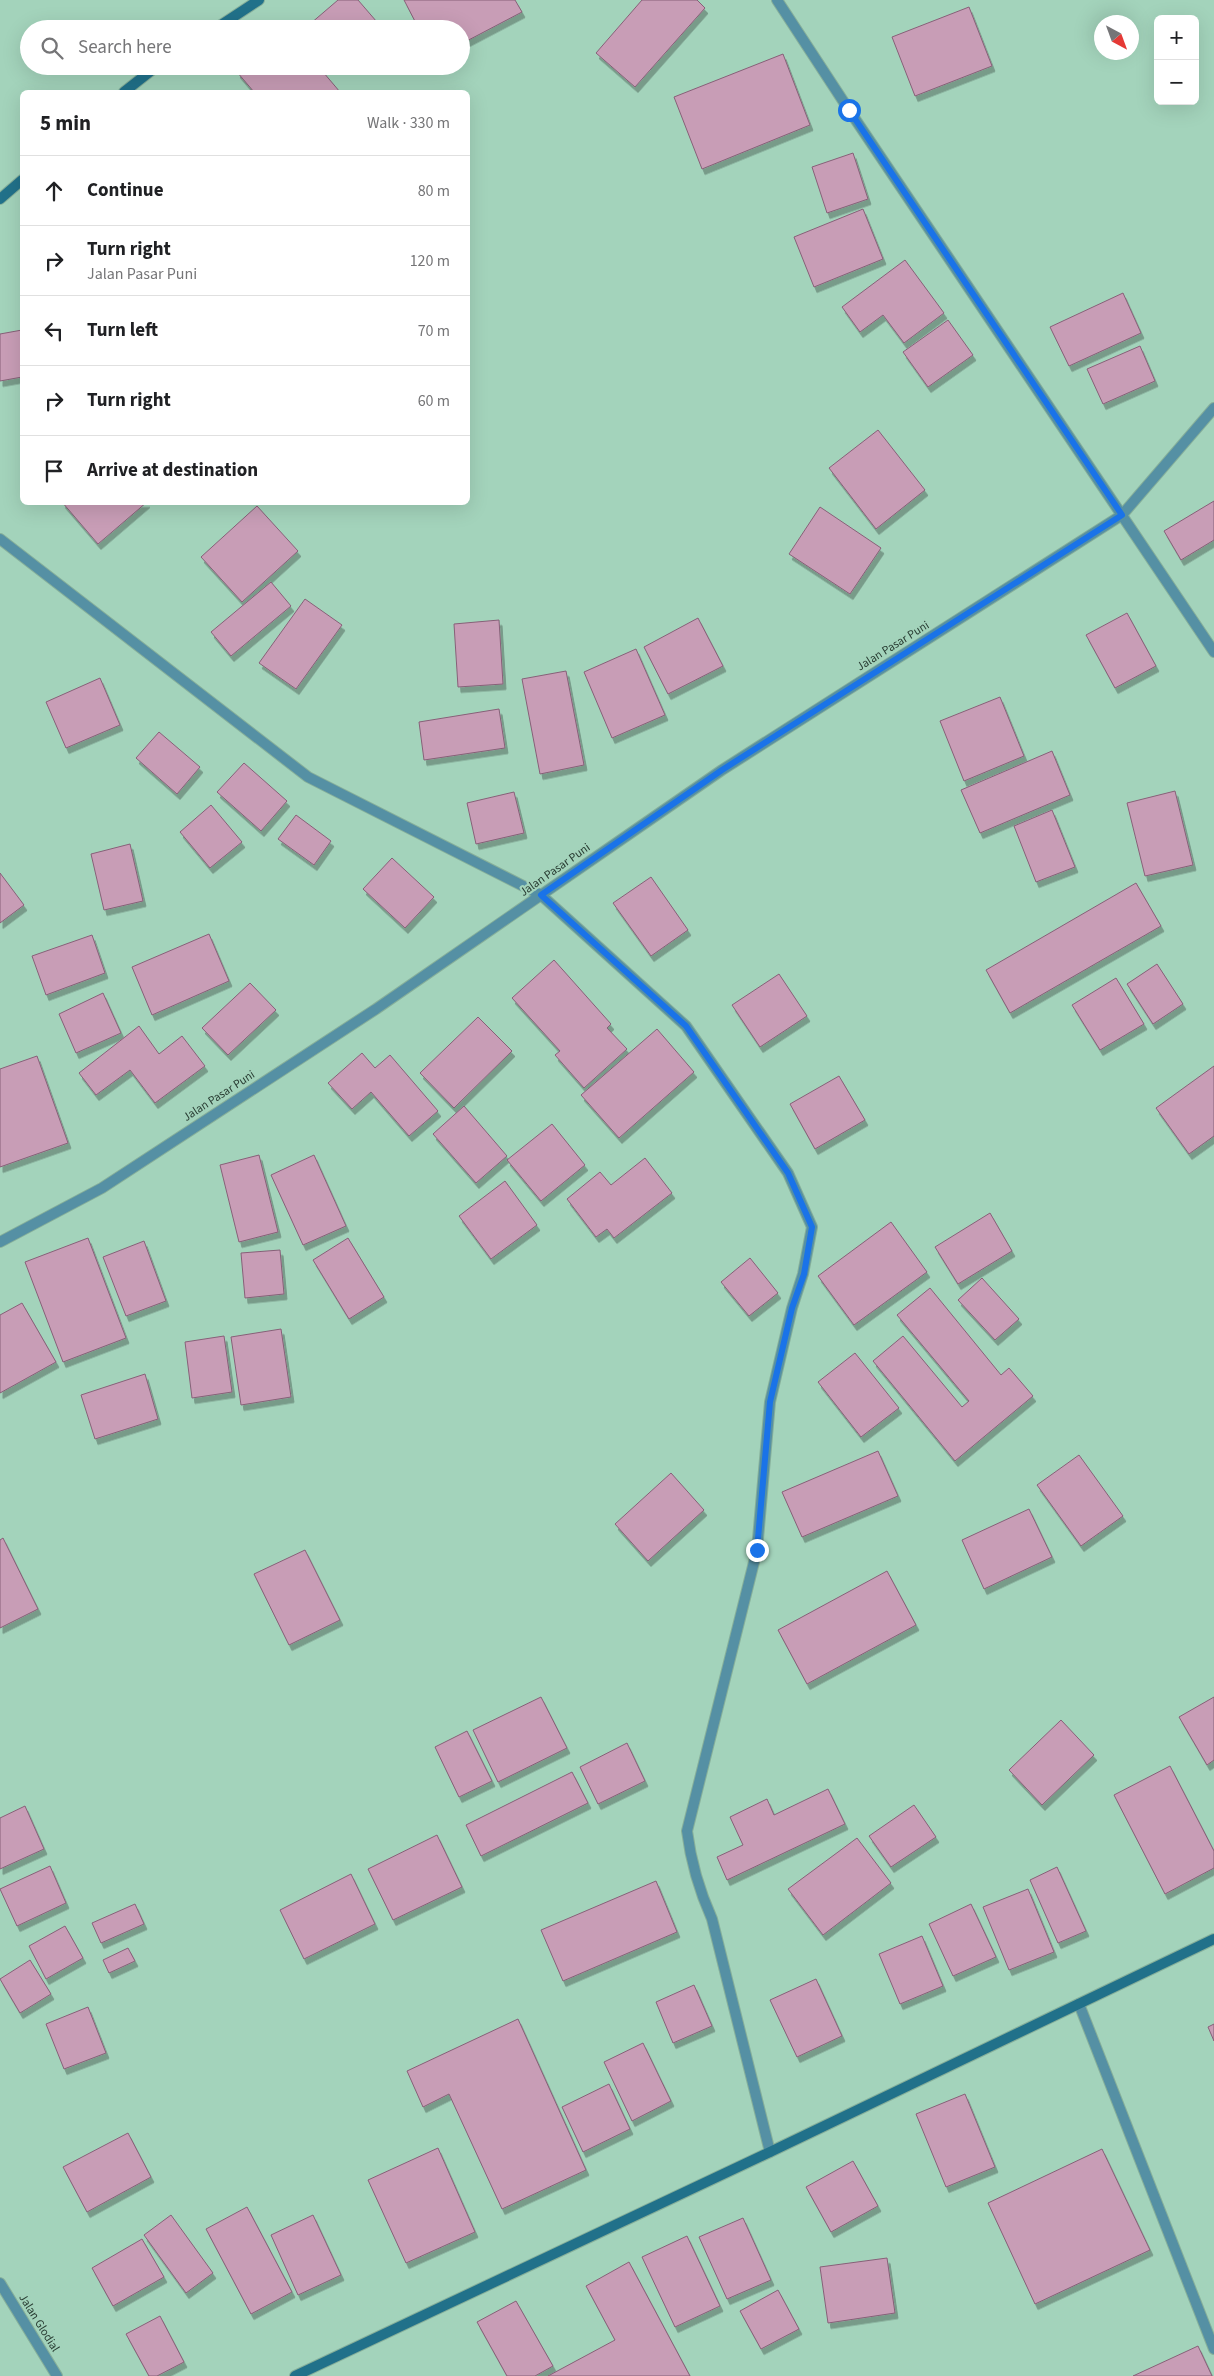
<!DOCTYPE html>
<html lang="en">
<head>
<meta charset="utf-8">
<style>
	body { margin:0; font-family:"Source Sans 3",sans-serif; background:#f2f2f2; color:#202124 }
	.controls { position:absolute; right:15px; top:15px; display:grid; overflow:hidden; border-radius:8px; box-shadow:0 5px 20px #0002 }
	.controls button { width:45px; height:45px; display:grid; place-items:center; padding:0; border:0; border-bottom:1px solid #e0e0e0; background:#fff; color:#202124; font:25px sans-serif }
	.compass { position:absolute; left:1094px; top:15px; width:45px; height:45px; border-radius:50%; background:#fff; box-shadow:0 5px 20px #0002; rotate:139deg }
	.stop { position:absolute; width:15px; height:15px; margin:-11px; border:4px solid #1a73e8; border-radius:50%; background:#fff }
	.stop.end { background:#1a73e8; border-color:#fff; box-shadow:0 1px 5px #0008 }
	.list { margin:0; padding:0; list-style:none }
	h2 { display:flex; justify-content:space-between; align-items:center; height:65px; margin:0; padding:0 20px; font-size:21px }
	h2 small { font-size:16px; font-weight:400; color:#757577 }
	.list li { display:grid; grid-template-columns:32px 1fr auto; gap:15px; align-items:center; box-sizing:border-box; height:70px; padding:0 20px; border-top:1px solid #e0e0e0 }
	.list b { display:block; font-size:19px; white-space:nowrap }
	.list p { margin:0; font-size:16px; white-space:nowrap; color:#757577 }
	.list em { font-size:16px; font-style:normal; color:#757577 }
	.icon { flex:none; width:28px; height:28px; fill:none; stroke:currentColor; stroke-width:2; stroke-linecap:round; stroke-linejoin:round }
	.map { position:relative; flex:none; width:1214px; height:2376px; overflow:hidden }
	.search { position:absolute; background:#fff; box-shadow:0 5px 20px #0002; left:20px; top:20px; width:450px; height:55px; display:flex; align-items:center; gap:12px; box-sizing:border-box; padding:0 18px; border-radius:28px; color:#757577; font-size:19px }
	.panel { position:absolute; background:#fff; box-shadow:0 5px 20px #0002; left:20px; top:90px; width:450px; height:415px; border-radius:8px }
	.map>svg:first-child { display:block }
</style>
</head>
<body>
<div class="map">
<svg width="1214" height="2376" viewBox="0 0 1214 2376">
	<defs>
		<filter id="shadow"><feDropShadow dx="3" dy="5.5" stdDeviation="0" flood-color="#0004"/></filter>
	</defs>
	<rect width="100%" height="100%" fill="#a3d3bb"/>
	<g fill="#c89db6" stroke="#876078" filter="url(#shadow)">
		<path d="M338 0H358L383 29H314L310 24Z"/>
		<path d="M404 0H515L522 12 461 44V29H419Z"/>
		<path d="M642 0H697L705 8 635 87 596 53Z"/>
		<path d="M969 7 992 66 915 96 892 37Z"/>
		<path d="M783 54 810 125 702 169 674 97Z"/>
		<path d="M244 66H318L340 92H254L237 72Z"/>
		<path d="M853 153 868 199 827 213 812 167Z"/>
		<path d="M863 209 883 259 814 287 794 237Z"/>
		<path d="M905 260 944 313 904 343 883 315 860 332 842 307Z"/>
		<path d="M1123 293 1141 333 1069 366 1050 327Z"/>
		<path d="M948 320 973 355 928 387 903 352Z"/>
		<path d="M22 330V377L0 381V334Z"/>
		<path d="M1140 346 1155 381 1103 404 1087 369Z"/>
		<path d="M878 430 925 490 876 529 829 468Z"/>
		<path d="M1214 501V540L1181 560 1164 531Z"/>
		<path d="M62 502H147L98 544Z"/>
		<path d="M257 506 298 551 242 602 201 557Z"/>
		<path d="M820 507 881 548 850 594 789 554Z"/>
		<path d="M271 582 291 606 231 656 211 632Z"/>
		<path d="M305 599 342 625 296 689 259 663Z"/>
		<path d="M1127 613 1156 666 1115 688 1086 635Z"/>
		<path d="M698 618 723 666 668 694 644 647Z"/>
		<path d="M499 620 503 684 458 687 454 624Z"/>
		<path d="M636 649 665 715 612 738 584 672Z"/>
		<path d="M566 671 584 765 540 774 522 679Z"/>
		<path d="M100 678 120 725 66 748 46 702Z"/>
		<path d="M1000 697 1024 756 964 781 940 721Z"/>
		<path d="M499 709 505 748 424 760 419 722Z"/>
		<path d="M159 732 200 767 177 794 136 758Z"/>
		<path d="M1052 751 1070 795 980 833 961 790Z"/>
		<path d="M244 763 287 801 261 831 217 792Z"/>
		<path d="M1175 791 1193 865 1145 876 1127 803Z"/>
		<path d="M514 792 524 833 476 844 467 803Z"/>
		<path d="M211 805 242 842 210 868 180 832Z"/>
		<path d="M1052 810 1075 867 1036 882 1014 826Z"/>
		<path d="M296 815 331 841 314 865 278 839Z"/>
		<path d="M130 844 143 901 104 910 91 854Z"/>
		<path d="M392 858 434 897 405 928 363 889Z"/>
		<path d="M0 873 24 905 0 923Z"/>
		<path d="M651 877 688 930 651 956 613 903Z"/>
		<path d="M1136 883 1161 926 1010 1013 986 970Z"/>
		<path d="M209 934 229 981 152 1015 132 967Z"/>
		<path d="M92 935 105 973 46 995 32 956Z"/>
		<path d="M554 960 611 1024 607 1028 627 1049 584 1088 555 1055 560 1051 512 998Z"/>
		<path d="M1157 964 1183 1004 1153 1024 1127 984Z"/>
		<path d="M779 974 807 1016 760 1047 732 1005Z"/>
		<path d="M1116 978 1144 1024 1100 1050 1072 1005Z"/>
		<path d="M250 983 276 1010 228 1055 202 1028Z"/>
		<path d="M103 993 121 1033 76 1053 59 1014Z"/>
		<path d="M478 1017 512 1051 454 1108 420 1073Z"/>
		<path d="M139 1026 159 1054 182 1036 205 1066 155 1103 130 1070 96 1095 79 1073Z"/>
		<path d="M657 1029 694 1072 619 1138 581 1095Z"/>
		<path d="M362 1053 375 1068 390 1055 438 1111 409 1136 371 1092 352 1109 328 1083Z"/>
		<path d="M37 1056 68 1143 0 1167V1069Z"/>
		<path d="M1214 1066V1136L1189 1154 1156 1108Z"/>
		<path d="M839 1076 865 1120 815 1149 790 1104Z"/>
		<path d="M464 1106 507 1156 476 1183 433 1134Z"/>
		<path d="M552 1124 585 1165 541 1201 507 1160Z"/>
		<path d="M259 1155 278 1232 239 1242 220 1165Z"/>
		<path d="M314 1155 346 1226 303 1245 271 1175Z"/>
		<path d="M645 1158 672 1193 614 1238 607 1229 596 1237 567 1199 600 1172 611 1185Z"/>
		<path d="M505 1181 537 1225 491 1259 459 1216Z"/>
		<path d="M990 1213 1012 1251 958 1284 935 1247Z"/>
		<path d="M891 1222 927 1272 854 1325 818 1276Z"/>
		<path d="M88 1238 126 1338 63 1362 25 1262Z"/>
		<path d="M348 1238 384 1297 349 1319 313 1260Z"/>
		<path d="M144 1241 166 1301 126 1316 103 1257Z"/>
		<path d="M280 1250 284 1294 245 1298 241 1253Z"/>
		<path d="M750 1258 778 1293 749 1316 721 1282Z"/>
		<path d="M982 1278 1019 1319 995 1340 958 1300Z"/>
		<path d="M930 1288 1001 1375 1009 1368 1033 1396 955 1461 873 1361 903 1336 962 1407 969 1401 897 1315Z"/>
		<path d="M22 1303 56 1362 0 1393V1315Z"/>
		<path d="M281 1329 291 1397 241 1405 231 1337Z"/>
		<path d="M224 1336 232 1392 192 1398 185 1342Z"/>
		<path d="M855 1353 899 1408 861 1437 818 1382Z"/>
		<path d="M145 1374 158 1419 95 1439 81 1395Z"/>
		<path d="M878 1451 898 1496 802 1537 782 1492Z"/>
		<path d="M1079 1455 1123 1516 1081 1546 1037 1485Z"/>
		<path d="M671 1473 704 1510 648 1561 615 1524Z"/>
		<path d="M1029 1509 1052 1557 984 1589 962 1540Z"/>
		<path d="M3 1538 38 1609 0 1628V1540Z"/>
		<path d="M305 1550 340 1620 289 1645 254 1574Z"/>
		<path d="M887 1571 916 1625 807 1684 778 1630Z"/>
		<path d="M541 1697 567 1748 498 1782 473 1730Z"/>
		<path d="M1214 1697V1760L1207 1765 1179 1717Z"/>
		<path d="M1061 1720 1094 1755 1042 1805 1009 1770Z"/>
		<path d="M467 1731 492 1781 459 1797 435 1747Z"/>
		<path d="M627 1743 645 1781 598 1804 580 1767Z"/>
		<path d="M1170 1766 1214 1851V1868L1165 1894 1114 1795Z"/>
		<path d="M572 1772 588 1803 481 1856 466 1825Z"/>
		<path d="M828 1789 845 1824 727 1880 717 1857 743 1845 730 1817 767 1799 774 1815Z"/>
		<path d="M914 1805 936 1837 891 1867 869 1836Z"/>
		<path d="M25 1806 44 1849 0 1869V1818Z"/>
		<path d="M437 1835 462 1887 393 1920 368 1869Z"/>
		<path d="M857 1838 891 1883 823 1935 788 1889Z"/>
		<path d="M50 1866 66 1903 17 1926 0 1889Z"/>
		<path d="M1057 1867 1086 1931 1058 1943 1030 1880Z"/>
		<path d="M351 1874 375 1924 304 1959 280 1910Z"/>
		<path d="M656 1881 677 1932 563 1981 541 1930Z"/>
		<path d="M1028 1889 1054 1952 1009 1970 983 1907Z"/>
		<path d="M135 1904 144 1924 101 1943 92 1923Z"/>
		<path d="M971 1904 996 1957 953 1976 929 1924Z"/>
		<path d="M65 1926 83 1958 46 1979 29 1946Z"/>
		<path d="M922 1936 943 1986 900 2004 879 1954Z"/>
		<path d="M128 1948 135 1961 109 1973 103 1960Z"/>
		<path d="M30 1960 51 1994 20 2013 0 1979Z"/>
		<path d="M816 1979 842 2036 797 2057 770 2000Z"/>
		<path d="M694 1985 712 2026 673 2043 656 2002Z"/>
		<path d="M88 2007 106 2053 64 2069 46 2024Z"/>
		<path d="M518 2019 586 2170 502 2209 449 2094 423 2107 407 2071Z"/>
		<path d="M1214 2024V2041L1208 2027Z"/>
		<path d="M643 2043 671 2101 632 2121 604 2062Z"/>
		<path d="M609 2084 630 2129 583 2152 562 2107Z"/>
		<path d="M965 2094 995 2167 946 2187 916 2114Z"/>
		<path d="M128 2133 151 2177 87 2212 63 2167Z"/>
		<path d="M438 2148 475 2232 406 2263 368 2180Z"/>
		<path d="M1102 2149 1150 2250 1035 2304 988 2203Z"/>
		<path d="M853 2161 878 2206 831 2232 806 2187Z"/>
		<path d="M247 2207 292 2292 251 2314 206 2229Z"/>
		<path d="M171 2215 213 2273 186 2293 144 2235Z"/>
		<path d="M313 2215 341 2275 298 2295 271 2235Z"/>
		<path d="M743 2218 771 2280 727 2299 699 2237Z"/>
		<path d="M687 2236 720 2306 675 2327 642 2257Z"/>
		<path d="M142 2239 164 2277 113 2306 92 2268Z"/>
		<path d="M887 2258 895 2313 828 2323 820 2267Z"/>
		<path d="M629 2262 690 2376H548L615 2340 586 2286Z"/>
		<path d="M778 2290 799 2329 761 2349 740 2311Z"/>
		<path d="M516 2301 553 2366 535 2376H507L477 2322Z"/>
		<path d="M160 2316 184 2362 157 2376H149L126 2334Z"/>
		<path d="M1198 2346 1212 2376H1133Z"/>
	</g>
	<g fill="none" stroke-linecap="round" stroke-linejoin="round">
		<defs>
			<path id="lane" d="M1079 2004 1214 2349"/>
			<g id="street">
				<path d="M777 0 849 110 1214 652"/>
				<path d="M0 539 308 777 541 895 686 1026 788 1173 812 1227 803 1274 792 1308 770 1402 757 1550 687 1831C691 1863 699 1890 712 1919L770 2152"/>
				<path d="M0 1242 102 1188 376 1009 722 770 1122 515 1214 408"/>
				<path d="M0 2283 57 2376"/>
			</g>
			<g id="secondary">
				<path d="M215 29 259 0"/>
				<path d="M124 92 157 66"/>
				<path d="M0 199 22 180"/>
				<path d="M295 2376 770 2152 1214 1939"/>
			</g>
		</defs>
		<use href="#lane" stroke="#86af9a" stroke-width="12"/>
		<use href="#street" stroke="#86af9a" stroke-width="12"/>
		<use href="#secondary" stroke="#86af9a" stroke-width="12"/>
		<use href="#lane" stroke="#5590a4" stroke-width="10"/>
		<use href="#street" stroke="#5590a4" stroke-width="10"/>
		<use href="#secondary" stroke="#21718a" stroke-width="10"/>
	</g>
	<g fill="none" stroke-linecap="round" stroke-linejoin="round">
		<path stroke="#1a73e8" stroke-width="6" d="M757 1550 770 1402 792 1308 804 1274 812 1227 788 1173 686 1026 541 895 722 770 1122 515 849 110"/>
	</g>
	<g text-anchor="middle" dominant-baseline="central" stroke-width="4.5" stroke-linejoin="round" paint-order="stroke">
		<g font-size="12" fill="#293d33" stroke="#a3d3bb">
			<text transform="translate(893 646) rotate(-32)">Jalan Pasar Puni</text>
			<text transform="translate(555 870) rotate(-35)">Jalan Pasar Puni</text>
			<text transform="translate(219 1096) rotate(-33)">Jalan Pasar Puni</text>
			<text transform="translate(39 2323) rotate(58)">Jalan Glodial</text>
		</g>
	</g>
</svg>
<div class="controls">
<button>+</button>
<button>−</button>
</div>
<svg class="compass" viewBox="-18 -18 36 36"><path d="M0-13l5 13h-10z" fill="#e53935"/><path d="M0 13l5-13h-10z" fill="#757577"/></svg>
<div class="stop" style="left:849px;top:110px"></div>
<div class="stop end" style="left:757px;top:1550px"></div>
<div class="search"><svg class="icon" aria-label="search" viewBox="0 0 24 24"><circle cx="10" cy="10" r="6"/><path d="M15 15l6 6"/></svg>Search here</div>
<section class="panel">
<h2>5 min<small>Walk · 330 m</small></h2>
<ul class="list">
<li><svg class="icon" aria-label="ahead" viewBox="0 0 24 24"><path d="M12 20V5M6 11l6-6 6 6"/></svg><div><b>Continue</b></div><em>80 m</em></li>
<li><svg class="icon" aria-label="right" viewBox="0 0 24 24"><path d="M7 20v-9h11M14 6l5 5-5 5"/></svg><div><b>Turn right</b><p>Jalan Pasar Puni</p></div><em>120 m</em></li>
<li><svg class="icon" aria-label="left" viewBox="0 0 24 24"><path d="M17 20v-9H6M10 6l-5 5 5 5"/></svg><div><b>Turn left</b></div><em>70 m</em></li>
<li><svg class="icon" aria-label="right" viewBox="0 0 24 24"><path d="M7 20v-9h11M14 6l5 5-5 5"/></svg><div><b>Turn right</b></div><em>60 m</em></li>
<li><svg class="icon" aria-label="arrive" viewBox="0 0 24 24"><path d="M6 21V4h12l-3 4 3 4H6"/></svg><div><b>Arrive at destination</b></div></li>
</ul>
</section>
</div>
</body>
</html>
